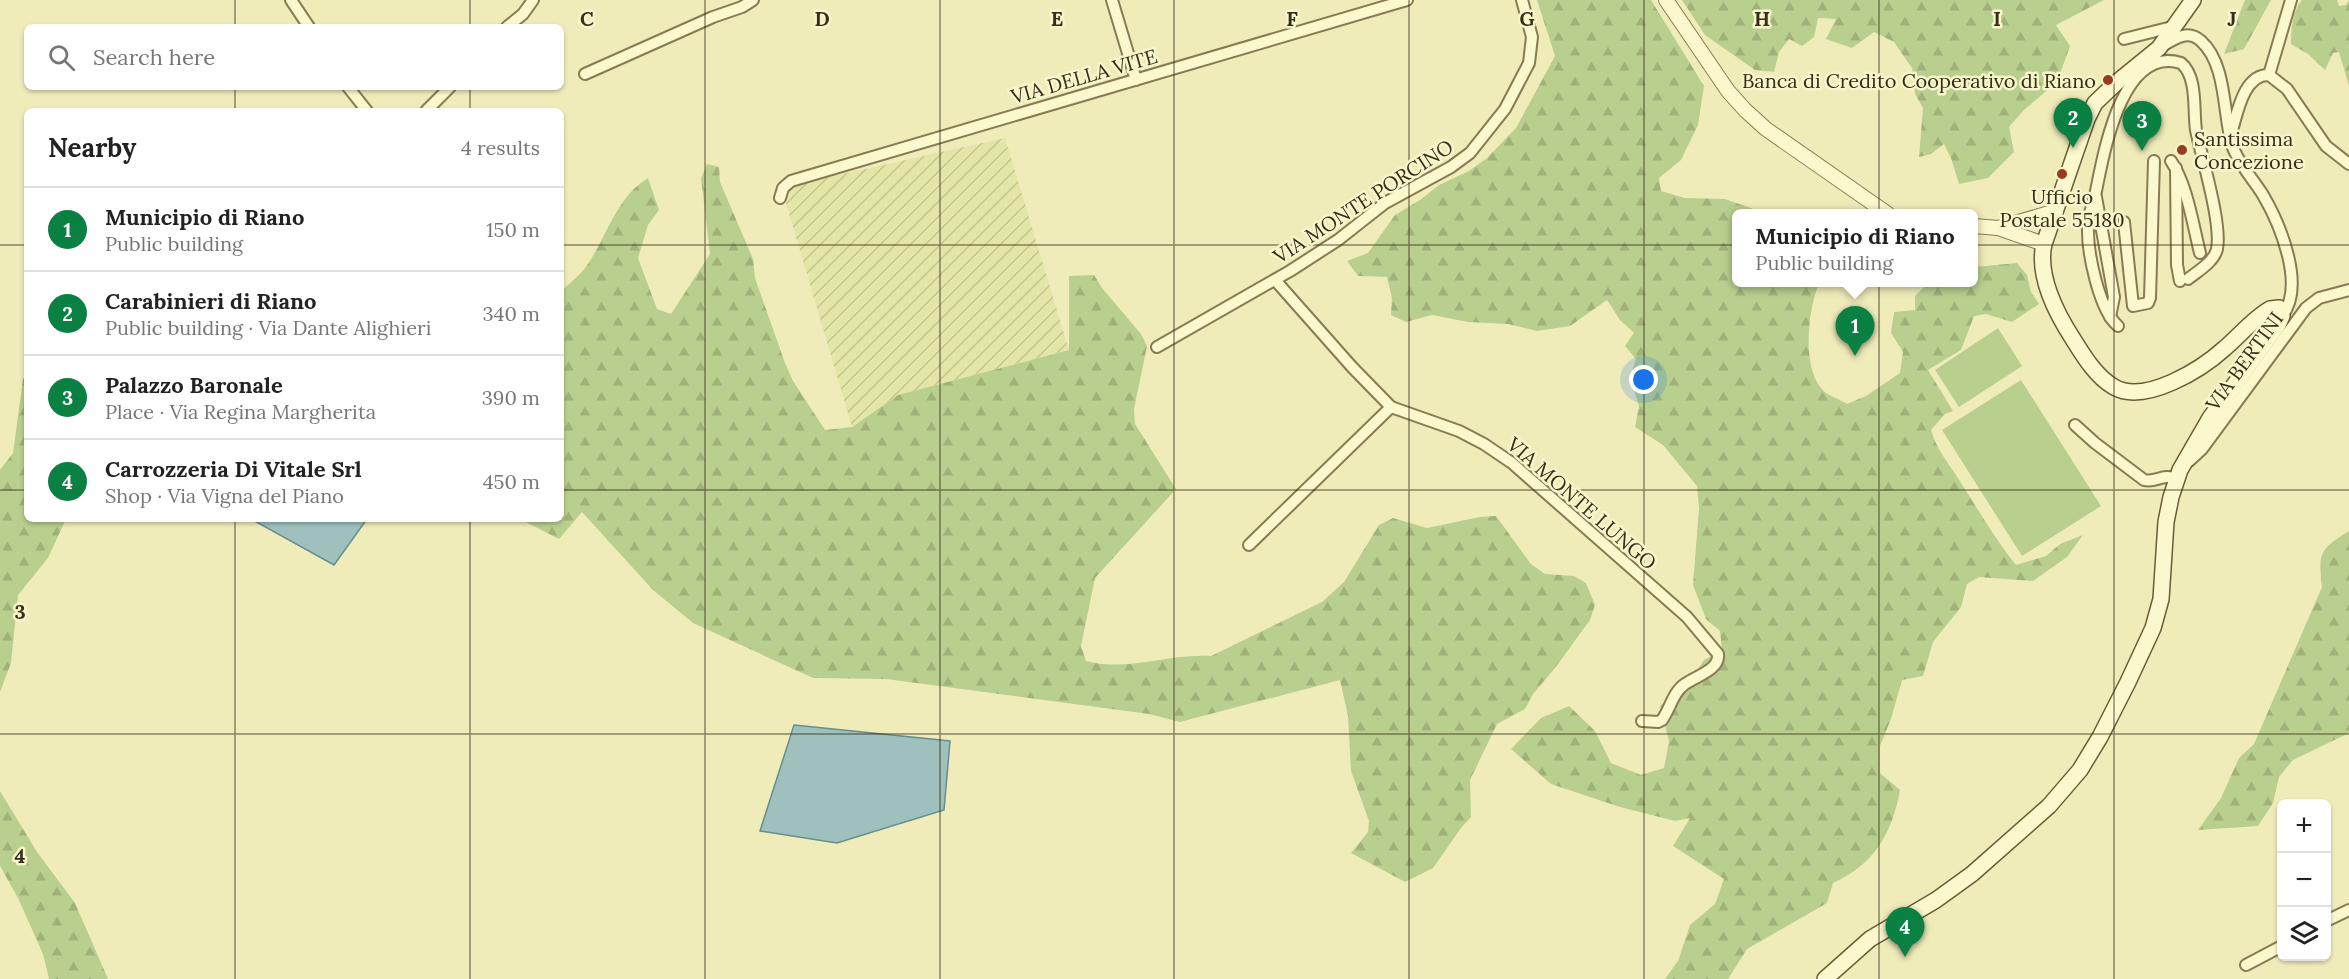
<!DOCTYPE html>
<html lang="en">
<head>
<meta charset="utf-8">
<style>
	body { margin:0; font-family:Lora,serif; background:#f6f6f6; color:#222 }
	.controls { position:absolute; right:18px; bottom:18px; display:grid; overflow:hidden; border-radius:9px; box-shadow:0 2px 4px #0004 }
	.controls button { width:54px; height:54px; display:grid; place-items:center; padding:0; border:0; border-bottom:2px solid #e0e0e0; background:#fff; color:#222; font:30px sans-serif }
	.you { position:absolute; left:1644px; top:380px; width:21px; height:21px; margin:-15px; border:4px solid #fff; border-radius:50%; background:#1a73e8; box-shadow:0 0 0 9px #1a73e833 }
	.badge { display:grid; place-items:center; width:39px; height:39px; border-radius:50%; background:#0b8043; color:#fff; font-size:20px; font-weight:700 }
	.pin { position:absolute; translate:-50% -50px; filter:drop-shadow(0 2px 3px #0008) }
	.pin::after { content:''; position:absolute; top:32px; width:21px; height:18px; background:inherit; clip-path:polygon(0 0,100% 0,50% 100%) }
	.popup { position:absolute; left:1732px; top:209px; width:246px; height:78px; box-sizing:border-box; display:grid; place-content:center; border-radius:9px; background:#fff; filter:drop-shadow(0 2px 4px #0005); font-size:20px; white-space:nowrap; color:#767676 }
	.popup b { font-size:22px; color:#222 }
	.popup::after { content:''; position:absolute; left:50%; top:100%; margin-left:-12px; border:12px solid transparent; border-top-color:#fff }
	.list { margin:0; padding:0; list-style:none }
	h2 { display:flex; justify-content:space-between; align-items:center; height:78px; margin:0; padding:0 24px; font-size:26px }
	h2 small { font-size:20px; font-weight:400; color:#767676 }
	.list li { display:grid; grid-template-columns:39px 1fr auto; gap:18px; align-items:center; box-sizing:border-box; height:84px; padding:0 24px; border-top:2px solid #e0e0e0 }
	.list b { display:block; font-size:22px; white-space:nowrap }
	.list p { margin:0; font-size:20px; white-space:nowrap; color:#767676 }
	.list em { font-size:20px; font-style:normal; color:#767676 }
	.icon { flex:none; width:33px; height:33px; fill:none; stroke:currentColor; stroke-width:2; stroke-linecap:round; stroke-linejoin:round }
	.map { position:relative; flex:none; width:2349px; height:979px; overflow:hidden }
	.search { position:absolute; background:#fff; box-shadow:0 2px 4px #0004; left:24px; top:24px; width:540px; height:66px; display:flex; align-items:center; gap:15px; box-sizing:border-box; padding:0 21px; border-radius:9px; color:#767676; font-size:22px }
	.panel { position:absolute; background:#fff; box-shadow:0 2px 4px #0004; left:24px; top:108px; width:540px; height:414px; border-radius:9px }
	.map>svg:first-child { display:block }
</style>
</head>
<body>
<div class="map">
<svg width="2349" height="979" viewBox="0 0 2349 979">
	<defs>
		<pattern id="farmland-furrows" width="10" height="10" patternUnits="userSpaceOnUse" patternTransform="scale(1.5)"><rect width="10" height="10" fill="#e3e6a7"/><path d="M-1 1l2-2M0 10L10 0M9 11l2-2" fill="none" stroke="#c3c68f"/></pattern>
		<pattern id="forest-firs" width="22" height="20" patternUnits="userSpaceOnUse" patternTransform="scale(1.5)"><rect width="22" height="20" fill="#b9cf8e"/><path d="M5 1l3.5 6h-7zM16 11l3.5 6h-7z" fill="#a0b27a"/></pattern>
	</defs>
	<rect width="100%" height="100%" fill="#f0ecba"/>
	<path fill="url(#farmland-furrows)" d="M1005 138 1069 350 898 395 852 427 783 193 793 185Z"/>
	<g fill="#b9cf8e">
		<path d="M1998 328 2022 366 1959 407 1935 370Z"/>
		<path d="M2021 380 2101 506 2022 556 1942 430Z"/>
	</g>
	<g fill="url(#forest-firs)">
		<path d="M1537 0H1651L1704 86 1698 125 1681 160 1659 178 1661 191 1685 198 1725 199 1765 213 1736 214V282L1819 283C1808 310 1800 372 1826 393 1832 397 1841 400 1847 404L1866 396 1900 373 1903 352 1891 333 1894 312 1915 310V296L1928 283 1974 282V267L2017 263 2027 275 2031 292 2039 304 2012 322 1986 314 1974 316 1961 350 1928 370 1953 411 1945 414 1931 430C1938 453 1950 464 1961 483 1979 511 1995 539 2016 565L2046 556 2060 544 2083 535 2067 557 2033 581 1979 577 1967 584 1961 607 1933 642 1923 676 1902 680 1891 719 1880 746V773L1900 790C1892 833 1875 864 1833 883L1827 903 1747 949 1728 979H1665L1678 961 1690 925 1715 904 1724 879 1673 846 1690 818 1675 821 1620 807 1551 784 1511 749 1541 718 1569 706 1595 731 1611 763 1641 775 1664 768 1669 741 1660 706 1684 691 1704 660 1722 650 1720 631 1706 619 1693 585 1699 508 1697 486 1663 445 1635 427 1639 406 1630 377 1636 359 1625 346 1634 333 1620 320 1607 300 1570 326 1537 331 1508 324 1468 322 1432 315 1406 322 1391 315 1392 298 1387 277 1358 276 1347 261 1368 253 1395 215 1420 200 1439 185 1469 171 1487 158 1516 128 1555 56Z"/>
		<path d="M1682 0H2104L2056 25 2070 46 2057 82 2024 110 2009 127 2014 152 1988 178 1959 184 1951 158 1944 144 1931 154 1919 157 1923 108 1915 94 1912 68 1894 42 1874 32 1852 48 1826 39 1836 19 1818 18 1814 37 1802 46 1789 39 1779 52 1774 72 1755 70 1705 35Z"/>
		<path d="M2245 0H2271L2244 49 2224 54Z"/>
		<path d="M2302 0H2337L2339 6 2346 5 2349 0V86L2339 52 2333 53 2325 70 2308 54 2291 44C2291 31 2292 11 2302 0Z"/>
		<path d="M707 164 719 167 720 182 753 259 755 278 785 363 793 381 825 430 852 427 898 395 1069 350V276L1094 275 1102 288 1141 334 1147 346 1134 409 1135 424 1176 489 1095 578 1081 646 1086 661C1126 672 1170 653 1211 656L1322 602 1344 582 1379 525 1393 518 1427 528 1480 517 1496 516 1531 564 1545 574 1574 576 1586 583 1595 605 1590 620 1555 668 1533 694 1525 709 1497 724 1470 780 1471 817 1461 828 1433 868 1405 882 1351 853 1368 832 1369 821 1351 771 1348 716 1340 680 1180 722 1149 714 886 679 813 678 693 623 653 590 582 512 559 539 520 519H561V291C569 284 578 277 585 268 607 238 615 198 648 178L659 210 648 225 638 258 657 309 671 314 710 254 701 178Z"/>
		<path d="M27 374V519H66L48 558 18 595 11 663 0 692V470L13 453 23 379Z"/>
		<path d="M2349 531V733L2293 760 2279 777 2273 803 2258 826 2198 830 2221 798 2239 758 2254 744 2322 587C2318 552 2320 549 2349 531Z"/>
		<path d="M0 791 37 852 75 903 108 979H49L43 954 18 898 0 866Z"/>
	</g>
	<g fill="#9fc1be" stroke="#668e8d" stroke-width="1.5">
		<path d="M251 519H367L334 565Z"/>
		<path d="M794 725 950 741 944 810 837 843 760 831Z"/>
	</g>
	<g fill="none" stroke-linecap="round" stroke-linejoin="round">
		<defs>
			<g id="minor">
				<path d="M291 0 309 27"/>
				<path d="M1112 0 1136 80"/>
				<path d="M507 27 523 14 533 0"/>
				<path d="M2124 39 2176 26"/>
				<path d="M2164 45C2177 37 2189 30 2201 41 2227 64 2223 115 2232 145 2238 163 2253 179 2263 195 2280 224 2306 286 2282 316"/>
				<path d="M585 74 713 17 742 7 753 0"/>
				<path d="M2269 75 2291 0"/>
				<path d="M348 87 367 111"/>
				<path d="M426 111 450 87"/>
				<path d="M2231 134C2237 115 2243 74 2269 75L2287 89 2326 146 2349 164"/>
				<path d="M2171 161C2187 184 2193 225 2200 253"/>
				<path d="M2176 168 2177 265 2180 281"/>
				<path d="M2096 197 2114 297 2110 317"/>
				<path d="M780 198 783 188 791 181 1407 0"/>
				<path d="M2124 222 2133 306 2148 303 2150 298 2154 161"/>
				<path d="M1275 280 1352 367 1391 407 1459 431 1484 444 1512 463 1687 617 1718 654C1720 670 1696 676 1685 684 1673 692 1670 709 1662 720L1658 722 1642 721"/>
				<path d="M2118 326C2099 310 2087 252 2088 226 2088 214 2094 203 2096 191 2104 152 2122 45 2181 63 2198 77 2193 110 2196 130 2202 159 2222 223 2217 249 2214 262 2198 271 2188 279"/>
				<path d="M1157 347 1290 271 1338 240 1385 203 1451 167 1470 153 1505 109 1529 63 1532 37 1522 0"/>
				<path d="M2075 425 2095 443 2144 480C2157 483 2162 473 2177 479"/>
				<path d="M2189 461 2202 449 2306 308 2319 298 2349 290"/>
				<path d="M1249 545 1391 407"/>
				<path d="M2326 921 2349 910"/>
				<path d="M2246 965 2282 946"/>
			</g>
			<g id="tertiary">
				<path d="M1666 0 1728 91 1745 110 1766 129 1888 214"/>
				<path d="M1974 226 1998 228 2044 244"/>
				<path d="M1998 228 2056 211"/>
			</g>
			<path id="secondary" d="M1825 979 1870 939 1936 900 1972 874 2049 806 2080 770 2100 737 2128 682 2153 628 2161 599 2166 522 2171 497 2180 470 2210 418 2278 325 2282 316 2279 308 2270 309C2253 319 2240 335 2225 348 2202 369 2145 405 2114 387 2096 377 2083 355 2073 339 2056 313 2037 275 2044 244L2087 119 2095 103 2116 83 2159 48 2193 0"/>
		</defs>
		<use href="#minor" stroke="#887b53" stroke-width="14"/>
		<use href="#tertiary" stroke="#887b53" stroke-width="16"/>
		<use href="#secondary" stroke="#695c37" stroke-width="18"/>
		<use href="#minor" stroke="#fbf8cd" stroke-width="10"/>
		<use href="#tertiary" stroke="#fbf8cd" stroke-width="14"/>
		<use href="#secondary" stroke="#fbf8cd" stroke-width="15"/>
	</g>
	<path fill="none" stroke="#362e1a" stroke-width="1.5" stroke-opacity="0.55" d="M235 0V27M470 0V27M705 0V979M940 0V979M1174 0V979M1409 0V979M1644 0V979M1879 0V979M2114 0V979M235 87V111M470 87V111M0 245H27M561 245H2349M0 490H27M561 490H2349M235 519V979M470 519V979M0 734H2349"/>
	<g fill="#9b3a20" stroke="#f7f5ca" stroke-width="2">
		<circle cx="2108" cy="80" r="6"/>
		<circle cx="2182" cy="150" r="6"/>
		<circle cx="2062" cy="174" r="6"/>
	</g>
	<g text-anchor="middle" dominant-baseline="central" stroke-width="5" stroke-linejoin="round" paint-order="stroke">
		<g font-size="20" fill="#362e1a" stroke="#f7f5ca">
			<text transform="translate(1084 76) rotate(-16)">VIA DELLA VITE</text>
			<text transform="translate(1363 201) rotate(-33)">VIA MONTE PORCINO</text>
			<text transform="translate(2244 361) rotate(-54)">VIA BERTINI</text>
			<text transform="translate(1582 503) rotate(41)">VIA MONTE LUNGO</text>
		</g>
		<g font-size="20" fill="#362e1a" stroke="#f7f5ca" text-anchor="end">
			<text x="2096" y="80">Banca di Credito Cooperativo di Riano</text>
			<text x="2194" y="138" text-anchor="start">Santissima<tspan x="2194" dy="23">Concezione</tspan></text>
			<text x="2062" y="196" text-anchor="middle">Ufficio<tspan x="2062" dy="23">Postale 55180</tspan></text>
		</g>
	</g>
	<g font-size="20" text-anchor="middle" font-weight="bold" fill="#362e1a" stroke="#f7f5ca" stroke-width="5" stroke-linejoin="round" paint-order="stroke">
		<text x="587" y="26">C</text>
		<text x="822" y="26">D</text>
		<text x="1057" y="26">E</text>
		<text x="1292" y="26">F</text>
		<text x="1527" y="26">G</text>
		<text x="1762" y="26">H</text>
		<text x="1997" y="26">I</text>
		<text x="2232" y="26">J</text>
		<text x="20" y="619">3</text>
		<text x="20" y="863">4</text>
	</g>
</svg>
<div class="controls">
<button>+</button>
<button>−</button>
<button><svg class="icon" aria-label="layers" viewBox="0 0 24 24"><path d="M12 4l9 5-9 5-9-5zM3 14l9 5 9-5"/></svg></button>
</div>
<div class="you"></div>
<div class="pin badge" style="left:1855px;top:356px">1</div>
<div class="popup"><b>Municipio di Riano</b>Public building</div>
<div class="pin badge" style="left:2073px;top:148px">2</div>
<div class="pin badge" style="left:2142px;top:151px">3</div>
<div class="pin badge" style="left:1905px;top:957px">4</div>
<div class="search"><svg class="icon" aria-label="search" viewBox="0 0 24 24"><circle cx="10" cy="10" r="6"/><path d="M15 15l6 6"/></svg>Search here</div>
<section class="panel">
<h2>Nearby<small>4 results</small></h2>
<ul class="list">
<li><span class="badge">1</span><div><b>Municipio di Riano</b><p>Public building</p></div><em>150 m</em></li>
<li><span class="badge">2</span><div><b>Carabinieri di Riano</b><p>Public building · Via Dante Alighieri</p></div><em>340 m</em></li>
<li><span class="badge">3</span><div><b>Palazzo Baronale</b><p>Place · Via Regina Margherita</p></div><em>390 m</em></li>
<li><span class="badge">4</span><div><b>Carrozzeria Di Vitale Srl</b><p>Shop · Via Vigna del Piano</p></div><em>450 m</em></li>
</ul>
</section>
</div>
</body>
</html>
